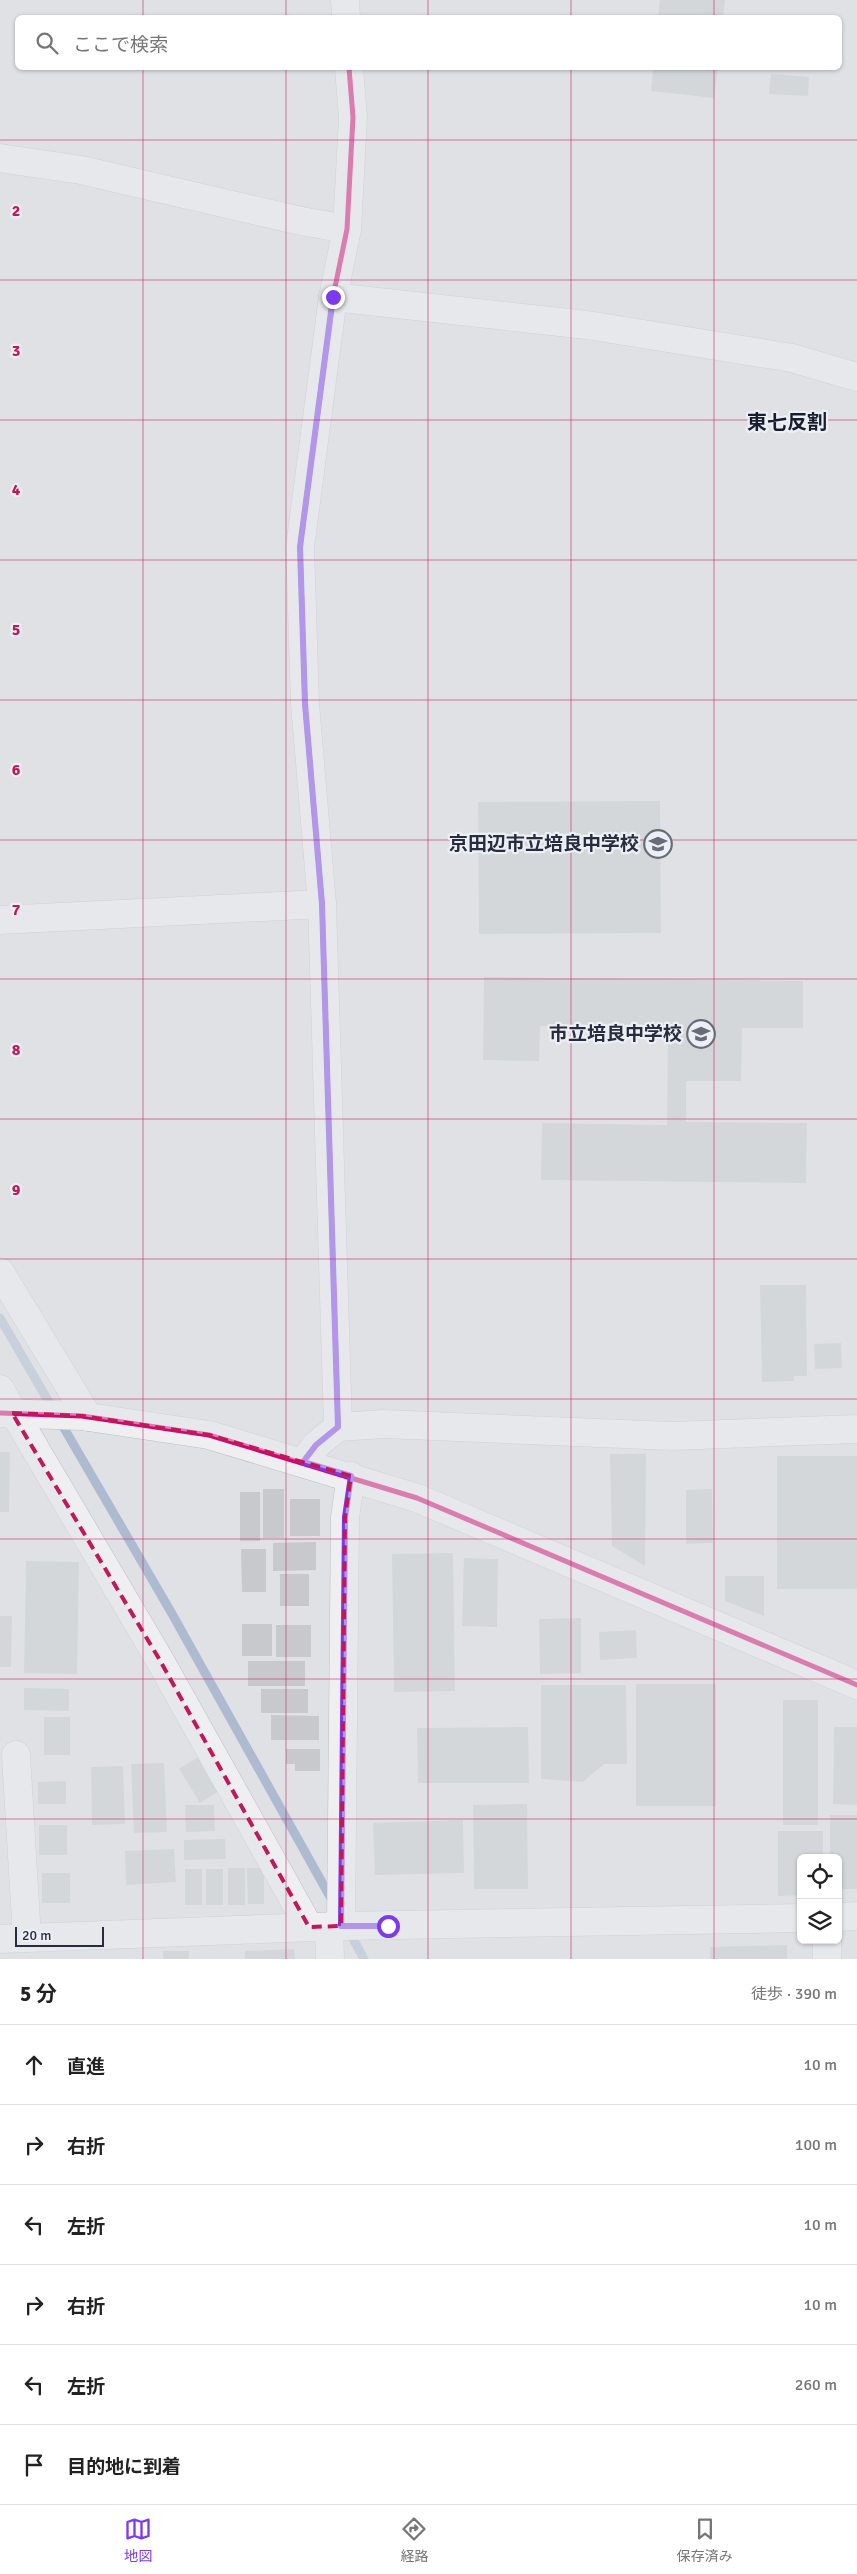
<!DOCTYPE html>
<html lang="ja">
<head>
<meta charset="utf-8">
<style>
	body { margin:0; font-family:Signika,"Noto Sans JP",sans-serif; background:#f2f2f2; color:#222 }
	.controls { position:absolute; right:15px; bottom:15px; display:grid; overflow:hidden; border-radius:8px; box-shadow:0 1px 4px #0004 }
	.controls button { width:45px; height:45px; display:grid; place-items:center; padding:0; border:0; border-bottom:1px solid #e0e0e0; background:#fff; color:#222; font:25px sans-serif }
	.scale { position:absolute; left:15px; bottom:12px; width:89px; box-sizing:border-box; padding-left:5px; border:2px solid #272d3d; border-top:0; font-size:14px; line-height:18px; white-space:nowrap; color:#272d3d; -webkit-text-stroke:4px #eceff5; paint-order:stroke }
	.stop { position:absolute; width:15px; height:15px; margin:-11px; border:4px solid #7c3aed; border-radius:50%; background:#fff }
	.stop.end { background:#7c3aed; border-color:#fff; box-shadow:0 1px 5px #0008 }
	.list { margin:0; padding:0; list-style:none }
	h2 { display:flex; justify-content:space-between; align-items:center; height:65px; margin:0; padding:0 20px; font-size:21px }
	h2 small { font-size:16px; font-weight:400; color:#767676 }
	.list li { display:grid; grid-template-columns:32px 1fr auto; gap:15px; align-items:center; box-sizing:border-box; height:80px; padding:0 20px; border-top:1px solid #e0e0e0 }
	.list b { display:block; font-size:19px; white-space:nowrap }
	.list em { font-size:16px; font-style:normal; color:#767676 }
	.icon { flex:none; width:28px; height:28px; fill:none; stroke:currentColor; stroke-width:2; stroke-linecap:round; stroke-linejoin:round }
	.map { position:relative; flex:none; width:857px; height:1959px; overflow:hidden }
	.search { position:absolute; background:#fff; box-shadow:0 1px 4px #0004; left:15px; right:15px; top:15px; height:55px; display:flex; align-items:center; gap:12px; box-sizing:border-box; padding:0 18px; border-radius:8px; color:#767676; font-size:19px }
	.sheet { height:545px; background:#fff }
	nav { display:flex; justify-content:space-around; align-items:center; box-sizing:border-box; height:70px; border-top:1px solid #e0e0e0; background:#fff; font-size:14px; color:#767676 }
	nav a { display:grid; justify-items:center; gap:2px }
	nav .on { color:#7c3aed }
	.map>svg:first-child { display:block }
</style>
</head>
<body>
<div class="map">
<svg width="857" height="1959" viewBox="0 0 857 1959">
	<rect width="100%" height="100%" fill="#dfe1e5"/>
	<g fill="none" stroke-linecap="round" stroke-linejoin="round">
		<g stroke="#adbad0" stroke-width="9">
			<path d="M0 1318 171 1612 333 1902"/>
			<path d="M349 1931 364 1959"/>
		</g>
	</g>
	<g fill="#c8c9cd">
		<path d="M660 0H725L723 18H658Z"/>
		<path d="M653 68H718L714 98 651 91Z"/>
		<path d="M771 74 809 77 808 96 769 94Z"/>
		<path d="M660 801 661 933 479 934 478 802Z"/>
		<path d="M484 977 803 981V1028H742L741 1081H686V1122L807 1123 806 1183 541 1180 542 1123 667 1125 668 1027 540 1026 539 1061 483 1060Z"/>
		<path d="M760 1285H806L807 1376H794V1381L762 1382Z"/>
		<path d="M841 1343 842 1368 815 1369 814 1344Z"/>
		<path d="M0 1452H10L9 1512H0Z"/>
		<path d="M610 1454H646L645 1566 612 1546Z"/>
		<rect x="777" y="1456" width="80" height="133"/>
		<rect x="263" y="1489" width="21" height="49"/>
		<path d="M712 1489 713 1543 686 1544V1490Z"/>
		<rect x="240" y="1492" width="20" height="49"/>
		<rect x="290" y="1499" width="30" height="37"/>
		<path d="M316 1542V1570L273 1571V1543Z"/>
		<path d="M241 1549H266V1592H242Z"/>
		<path d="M453 1553 455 1691 394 1692 392 1554Z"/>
		<path d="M464 1558 498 1559 497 1627 462 1626Z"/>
		<path d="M26 1561 79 1562 77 1674 24 1673Z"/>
		<rect x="280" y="1574" width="29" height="32"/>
		<path d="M725 1576H764V1616L725 1601Z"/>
		<path d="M0 1616H12L11 1667H0Z"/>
		<path d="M581 1618V1673L540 1674 539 1619Z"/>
		<rect x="242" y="1624" width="30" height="32"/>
		<rect x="276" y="1625" width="35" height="32"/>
		<path d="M636 1630 637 1658 600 1660 599 1632Z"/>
		<rect x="248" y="1661" width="57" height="25"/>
		<rect x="636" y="1684" width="80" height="122"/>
		<path d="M541 1685H626L627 1764H604L583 1782 541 1779Z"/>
		<path d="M24 1688 69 1689V1711L24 1710Z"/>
		<rect x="261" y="1689" width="47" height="24"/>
		<rect x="783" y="1700" width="35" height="125"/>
		<path d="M271 1715 319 1716V1740H271Z"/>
		<rect x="44" y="1717" width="26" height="38"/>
		<path d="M528 1727 529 1783H418L417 1728Z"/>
		<path d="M834 1727H857V1805L833 1804Z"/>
		<path d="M286 1749H320V1771H295V1764H286Z"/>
		<path d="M200 1756 221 1790 200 1803 179 1769Z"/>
		<path d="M164 1763 167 1832 134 1833 131 1764Z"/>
		<path d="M123 1766 125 1824 92 1825 91 1767Z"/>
		<path d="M66 1781V1804H38V1782Z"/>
		<path d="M527 1804 528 1889H474L473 1805Z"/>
		<path d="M185 1805H214L215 1831 186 1832Z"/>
		<path d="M830 1815H857V1889H840L838 1858H830Z"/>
		<path d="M463 1820 464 1873 375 1875 373 1823Z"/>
		<rect x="39" y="1825" width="28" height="30"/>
		<path d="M778 1831H823V1858H801V1895L778 1896Z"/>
		<path d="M225 1839 226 1859 184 1860V1840Z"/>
		<path d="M174 1849 176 1882 126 1885 125 1851Z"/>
		<rect x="228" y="1868" width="17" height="37"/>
		<path d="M247 1868H264V1904H248Z"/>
		<rect x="185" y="1869" width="17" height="36"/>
		<rect x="206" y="1869" width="17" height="36"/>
		<rect x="42" y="1873" width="28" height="30"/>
		<path d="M787 1945V1959H710V1947Z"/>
		<path d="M294 1949 295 1959H245V1951Z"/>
		<rect x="163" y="1951" width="26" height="8"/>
	</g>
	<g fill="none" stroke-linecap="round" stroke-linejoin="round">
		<defs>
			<g id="minor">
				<path d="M345 0 346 18"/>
				<path d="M0 158 81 170 301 221 347 229"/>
				<path d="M333 297 587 325 792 358 857 377"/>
				<path d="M0 920 322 904"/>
				<path d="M0 1272 88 1417"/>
				<path d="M0 1389 158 1657 309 1927"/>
				<path d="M0 1413 82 1416 209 1435 417 1498 857 1685"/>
				<path d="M338 1427 322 904 305 704 300 547 333 297 347 229 353 117 349 68"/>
				<path d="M303 1462 316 1445 338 1427 384 1424 672 1436 857 1429"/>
				<path d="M16 1755 27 1938"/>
				<path d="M838 1917 857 1916"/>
				<path d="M341 1926 345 1517 351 1476"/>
				<path d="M329 1927 330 1959"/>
				<path d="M0 1939 341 1926 801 1918"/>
				<path d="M827 1940V1959"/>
			</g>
		</defs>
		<use href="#minor" stroke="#bebfc3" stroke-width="29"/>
		<use href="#minor" stroke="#efeff1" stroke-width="28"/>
		<defs>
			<g id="cycleway">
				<path d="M0 1413 82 1416 209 1435 417 1498 857 1685"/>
				<path d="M338 1427 322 904 305 704 300 547 333 297 347 229 353 117 349 68"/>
			</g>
		</defs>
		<use href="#cycleway" stroke="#eceff5" stroke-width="8"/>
		<use href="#cycleway" stroke="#d6006c" stroke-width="5"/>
	</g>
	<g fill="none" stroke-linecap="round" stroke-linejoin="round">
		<path stroke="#7c3aed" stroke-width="6" d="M333 297 300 547 305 704 322 904 338 1427 316 1445 303 1462 351 1476 345 1517 341 1926H388"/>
	</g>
	<path d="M0 0H857V1959H0ZM12 1413 82 1416 209 1435 351 1476 345 1517 341 1926 309 1927 158 1657Z" fill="#dfe1e5" fill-opacity=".55" fill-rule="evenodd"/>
	<path fill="none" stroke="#c2185b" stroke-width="4" stroke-dasharray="10 6" stroke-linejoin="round" d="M12 1413 82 1416 209 1435 351 1476 345 1517 341 1926 309 1927 158 1657Z"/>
	<path fill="none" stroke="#c2185b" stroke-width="1" stroke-opacity="0.55" d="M143 0V18M286 0V18M428 0V18M571 0V18M714 0V18M143 68V1959M286 68V1959M428 68V1959M571 68V1959M714 68V1959M0 140H857M0 280H857M0 420H857M0 560H857M0 700H857M0 840H857M0 979H857M0 1119H857M0 1259H857M0 1399H857M0 1539H857M0 1679H857M0 1819H857"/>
	<defs>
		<symbol id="school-ring" viewBox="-11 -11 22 22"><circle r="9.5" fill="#eceff5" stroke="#676c78" stroke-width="1.5"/><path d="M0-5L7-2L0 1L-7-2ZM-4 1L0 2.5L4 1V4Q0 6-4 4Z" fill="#676c78"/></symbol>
	</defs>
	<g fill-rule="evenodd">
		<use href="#school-ring" x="642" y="828" width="32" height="32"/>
		<use href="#school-ring" x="685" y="1018" width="32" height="32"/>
	</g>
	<g text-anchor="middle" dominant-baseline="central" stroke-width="4.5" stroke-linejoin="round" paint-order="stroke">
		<g font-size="19" font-weight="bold" fill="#272d3d" stroke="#eceff5" text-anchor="end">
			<text x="639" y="844">京田辺市立培良中学校</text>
			<text x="682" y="1034">市立培良中学校</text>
		</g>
		<g font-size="20" font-weight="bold" fill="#191e2e" stroke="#eceff5">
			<text x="787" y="422">東七反割</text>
		</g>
	</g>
	<g font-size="16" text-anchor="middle" font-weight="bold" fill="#c2185b" stroke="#eceff5" stroke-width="4.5" stroke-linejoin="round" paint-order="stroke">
		<text x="16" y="216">2</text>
		<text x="16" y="356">3</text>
		<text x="16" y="495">4</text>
		<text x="16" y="635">5</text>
		<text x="16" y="775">6</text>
		<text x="16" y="915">7</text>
		<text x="16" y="1055">8</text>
		<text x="16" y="1195">9</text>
	</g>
</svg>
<div class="controls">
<button><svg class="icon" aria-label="locate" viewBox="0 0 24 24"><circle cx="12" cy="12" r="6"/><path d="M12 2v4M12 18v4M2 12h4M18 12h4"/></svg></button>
<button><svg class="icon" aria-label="layers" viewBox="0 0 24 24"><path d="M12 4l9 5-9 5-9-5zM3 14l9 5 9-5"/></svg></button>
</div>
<div class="scale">20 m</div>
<div class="stop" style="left:388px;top:1926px"></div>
<div class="stop end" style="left:333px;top:297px"></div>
<div class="search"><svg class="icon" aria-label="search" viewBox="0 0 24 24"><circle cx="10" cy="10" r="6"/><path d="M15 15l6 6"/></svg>ここで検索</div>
</div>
<section class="sheet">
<h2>5 分<small>徒歩 · 390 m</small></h2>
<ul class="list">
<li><svg class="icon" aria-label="ahead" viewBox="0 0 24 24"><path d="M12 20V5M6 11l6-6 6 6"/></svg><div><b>直進</b></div><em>10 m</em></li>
<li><svg class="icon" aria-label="right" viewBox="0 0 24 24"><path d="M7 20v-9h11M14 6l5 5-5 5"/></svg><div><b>右折</b></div><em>100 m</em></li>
<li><svg class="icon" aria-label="left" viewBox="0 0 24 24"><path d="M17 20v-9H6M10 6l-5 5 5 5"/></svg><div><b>左折</b></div><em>10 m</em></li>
<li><svg class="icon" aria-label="right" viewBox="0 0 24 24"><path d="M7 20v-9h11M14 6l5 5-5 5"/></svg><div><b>右折</b></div><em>10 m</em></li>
<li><svg class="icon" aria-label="left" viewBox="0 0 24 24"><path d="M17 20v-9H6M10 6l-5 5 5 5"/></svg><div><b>左折</b></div><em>260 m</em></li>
<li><svg class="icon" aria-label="arrive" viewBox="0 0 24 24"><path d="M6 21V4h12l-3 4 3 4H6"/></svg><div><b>目的地に到着</b></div></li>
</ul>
</section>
<nav>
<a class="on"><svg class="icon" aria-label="map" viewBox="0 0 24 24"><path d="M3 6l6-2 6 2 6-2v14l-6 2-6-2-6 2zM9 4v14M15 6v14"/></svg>地図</a>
<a><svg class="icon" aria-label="directions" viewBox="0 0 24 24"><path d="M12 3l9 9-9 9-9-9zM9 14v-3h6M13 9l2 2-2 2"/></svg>経路</a>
<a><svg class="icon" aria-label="saved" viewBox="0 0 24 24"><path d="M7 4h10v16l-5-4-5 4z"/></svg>保存済み</a>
</nav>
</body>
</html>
